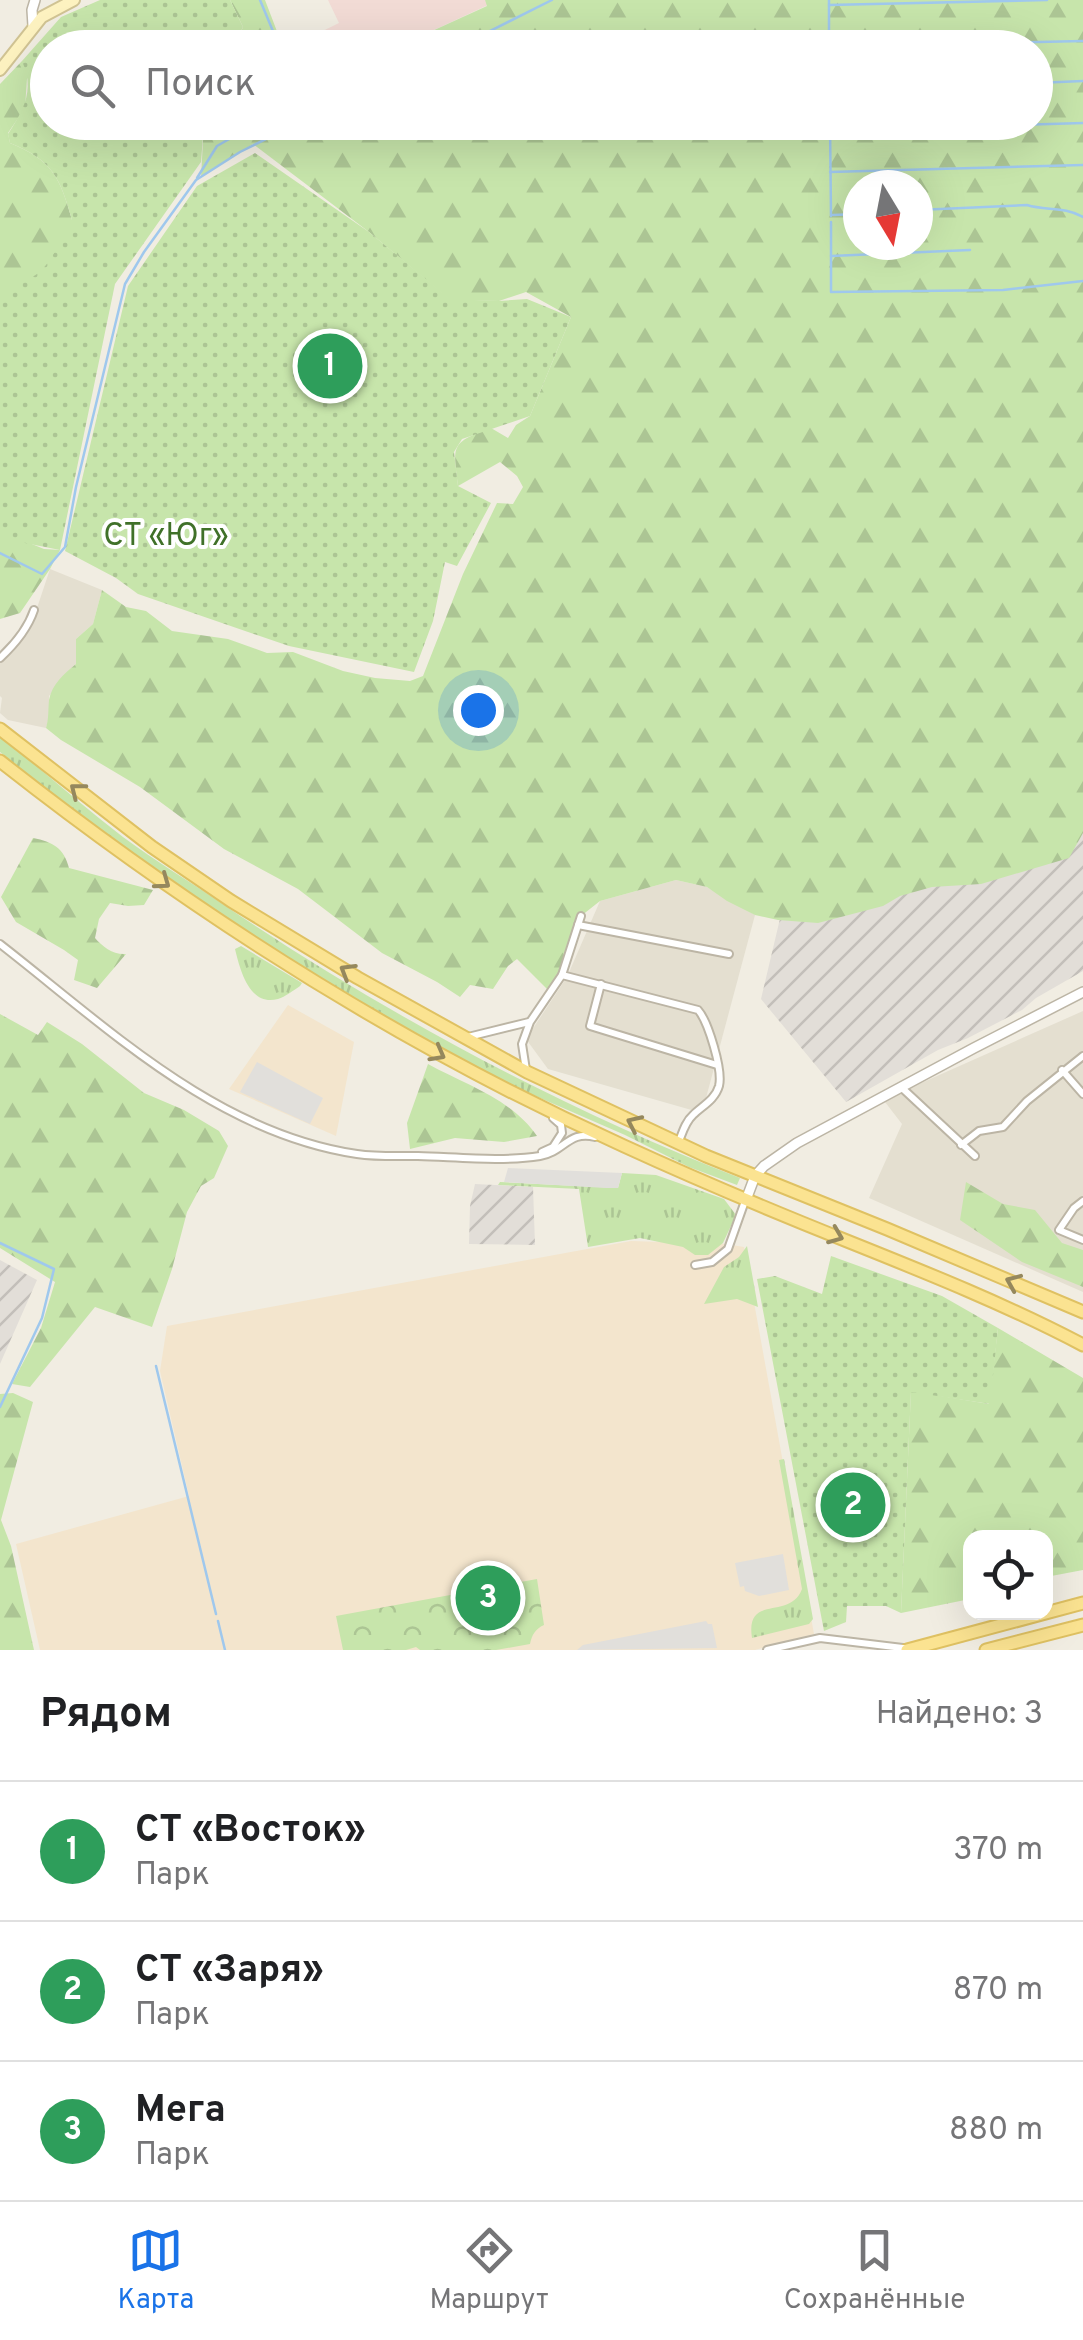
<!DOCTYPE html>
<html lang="ru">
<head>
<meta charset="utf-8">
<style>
	body { margin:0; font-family:Overpass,sans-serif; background:#f2f2f2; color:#202124 }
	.controls { position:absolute; right:30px; bottom:30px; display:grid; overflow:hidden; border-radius:20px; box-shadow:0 10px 40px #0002 }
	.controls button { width:90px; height:90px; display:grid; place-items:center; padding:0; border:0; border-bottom:2px solid #e0e0e0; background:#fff; color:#202124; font:50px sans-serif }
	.compass { position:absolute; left:843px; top:170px; width:90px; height:90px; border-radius:50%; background:#fff; box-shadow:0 10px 40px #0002; rotate:170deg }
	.you { position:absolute; left:478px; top:710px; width:35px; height:35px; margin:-25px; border:8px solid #fff; border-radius:50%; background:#1a73e8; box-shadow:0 0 0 15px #1a73e833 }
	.badge { display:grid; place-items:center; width:65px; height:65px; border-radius:50%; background:#1a73e8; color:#fff; font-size:32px; font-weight:700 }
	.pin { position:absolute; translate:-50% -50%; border:5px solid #fff; box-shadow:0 2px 10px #0006 }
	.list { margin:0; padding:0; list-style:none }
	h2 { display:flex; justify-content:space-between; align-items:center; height:130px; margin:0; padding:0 40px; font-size:42px }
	h2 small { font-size:32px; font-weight:400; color:#757577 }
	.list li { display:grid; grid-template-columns:65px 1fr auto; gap:30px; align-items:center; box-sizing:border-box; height:140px; padding:0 40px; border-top:2px solid #e0e0e0 }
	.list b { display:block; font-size:38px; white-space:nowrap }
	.list p { margin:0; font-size:32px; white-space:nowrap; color:#757577 }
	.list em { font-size:32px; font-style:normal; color:#757577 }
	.icon { flex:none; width:55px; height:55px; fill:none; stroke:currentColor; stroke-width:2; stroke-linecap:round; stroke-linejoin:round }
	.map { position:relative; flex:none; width:1083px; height:1650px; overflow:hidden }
	.search { position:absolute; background:#fff; box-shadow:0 10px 40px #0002; left:30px; right:30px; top:30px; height:110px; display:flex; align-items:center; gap:25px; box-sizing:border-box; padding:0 35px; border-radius:55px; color:#757577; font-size:38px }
	.sheet { height:550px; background:#fff }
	nav { display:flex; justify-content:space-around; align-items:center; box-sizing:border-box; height:140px; border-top:2px solid #e0e0e0; background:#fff; font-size:28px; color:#757577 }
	nav a { display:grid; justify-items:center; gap:5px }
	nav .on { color:#1a73e8 }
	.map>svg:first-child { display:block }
</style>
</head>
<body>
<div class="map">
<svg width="1083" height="1650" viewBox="0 0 1083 1650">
	<defs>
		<pattern id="industrial-furrows" width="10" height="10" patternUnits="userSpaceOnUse" patternTransform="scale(2.5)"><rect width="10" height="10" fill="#e2ded8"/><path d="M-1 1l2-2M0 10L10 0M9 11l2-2" fill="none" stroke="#c3bfba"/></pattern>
		<pattern id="grass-tufts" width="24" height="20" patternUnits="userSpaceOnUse" patternTransform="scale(2.5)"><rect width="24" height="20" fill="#c7e5ab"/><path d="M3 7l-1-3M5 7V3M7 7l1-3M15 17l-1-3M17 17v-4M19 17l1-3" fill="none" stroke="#acc594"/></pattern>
		<pattern id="forest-firs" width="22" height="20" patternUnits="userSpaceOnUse" patternTransform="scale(2.5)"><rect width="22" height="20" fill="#c7e5ab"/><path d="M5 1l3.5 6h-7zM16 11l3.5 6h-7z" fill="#acc594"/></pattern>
		<pattern id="park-crowns" width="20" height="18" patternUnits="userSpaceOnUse" patternTransform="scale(2.5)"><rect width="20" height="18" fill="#c7e5ab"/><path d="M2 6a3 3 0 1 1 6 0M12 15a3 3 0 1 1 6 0" fill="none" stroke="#acc594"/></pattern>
		<pattern id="garden-dots" width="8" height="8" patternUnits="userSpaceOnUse" patternTransform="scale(2.5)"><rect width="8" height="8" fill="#c7e5ab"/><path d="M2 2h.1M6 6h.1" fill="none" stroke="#acc594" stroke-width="1.8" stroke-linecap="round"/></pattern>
	</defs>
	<rect width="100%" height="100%" fill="#f1ede2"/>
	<g fill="#e4dfd0">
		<path d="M50 569 102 590 93 624 76 639V664L49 696V717L46 728 8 720 0 713 2 698 0 696V659L35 614Z"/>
		<path d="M676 880 707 887 755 915 702 1113 548 1069 526 1039 567 977 600 901Z"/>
		<path d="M1083 1011V1292L869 1198 902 1124 885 1102 901 1092Z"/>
	</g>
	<g fill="#f3e5cd">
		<path d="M288 1005 354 1042 336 1136 229 1089Z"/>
		<path d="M631 1241 726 1244 744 1247 814 1634 755 1650H40L16 1544 189 1496 160 1371 167 1326Z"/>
	</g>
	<g fill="url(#industrial-furrows)">
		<path d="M1083 821V971L1036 998 1022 1010 968 1038 938 1050 846 1102 761 999 783 906Z"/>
		<path d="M475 1184 533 1187 535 1245 469 1244 470 1206Z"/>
		<path d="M0 1260 37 1280 0 1364Z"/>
	</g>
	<path fill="#f2dbd5" d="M328 0H485L488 5 397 47 284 48 281 42 295 35 300 42 339 23Z"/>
	<g fill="url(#grass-tufts)">
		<path d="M0 736C41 769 81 805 123 837 155 861 191 882 224 905 386 1014 558 1107 740 1178L737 1185 689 1167 625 1135 492 1077 315 978 145 863 47 791 0 752Z"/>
		<path d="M241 946 302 983 300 986C294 990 285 997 278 999 249 1007 240 969 235 949Z"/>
		<path d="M622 1173 656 1175 724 1199 736 1215 723 1243 708 1255H695L683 1247 640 1238 588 1247 579 1189 498 1185 500 1182 618 1188Z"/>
		<path d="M747 1246 758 1307 737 1299 704 1304 724 1267 739 1257Z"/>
		<path d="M784 1459 813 1619 809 1624 752 1638C745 1593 790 1621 802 1589L779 1460Z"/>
	</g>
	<g fill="url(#forest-firs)" fill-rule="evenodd">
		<path d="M230 0H265L283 47H234L243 27Z"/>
		<path d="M485 0H1083V833L1069 858 981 884 932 887 900 896 883 906 818 923 778 920 755 915 727 901 707 887 676 880 600 901 581 916 562 975 550 992 517 959 508 966 493 989 470 985 460 997 437 982 382 953 298 889 224 849 140 787 61 740 46 728C49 718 48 710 49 700 52 684 64 674 76 664V639L93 624 102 590 126 607 146 611 172 631 228 639 267 653 293 652 343 671 375 678 410 681 423 676 463 574 497 503 513 504 523 487 517 476 500 462 458 486C453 445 450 443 491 428L508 438 516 425 530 416 571 317 526 292 499 301 450 300 369 232 253 144 201 177 204 123 1036 122V48L397 47 487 6ZM858 185H918V245H858Z"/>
		<path d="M22 61 28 64 25 108 8 133 10 143C52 160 60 177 72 220L111 228 0 324V84Z"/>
		<path d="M0 531 44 549 60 550 50 569 20 613 0 619Z"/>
		<path d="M33 838C53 842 64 848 69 868L153 890 144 905 128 906 110 903 99 919 95 938C103 947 113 955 126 954L97 988 74 980 78 960 64 950 16 922 1 897Z"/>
		<path d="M0 1014 38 1035 47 1022 82 1044 144 1093 184 1110 219 1131 228 1146 214 1178 201 1186 187 1212 172 1269 152 1327 95 1307 30 1387 12 1384 41 1328 55 1282 0 1248Z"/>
		<path d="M428 1064C466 1085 512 1099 537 1136L504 1142 455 1138 410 1149 407 1123Z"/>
		<path d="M966 1182 1003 1204 1035 1210 1062 1243 1083 1250V1287L1022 1262 960 1220Z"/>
		<path d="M998 1328 1083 1378V1570L1046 1577V1538H970V1599L901 1613 911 1391 989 1404Z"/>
		<path d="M13 1393 33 1402 1 1520 11 1546 34 1650H0V1394Z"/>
	</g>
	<path fill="url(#park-crowns)" d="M537 1579 544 1625C535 1629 532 1635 530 1644L496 1650H420L416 1647 406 1650H343L336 1616Z"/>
	<g fill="url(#garden-dots)">
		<path d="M100 0H230L243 27 233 47 48 48V122L204 123 201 162 115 284 60 550 0 538V292C12 287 26 282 37 274 52 263 62 237 72 220 60 177 52 160 10 143L8 134C24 109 35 90 22 61L61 17Z"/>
		<path d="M255 153 369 232 450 299 499 301 527 299 571 317 530 416 462 439 454 452 458 486 491 503 457 566 445 562 433 621 414 672 289 646 138 594 116 578 65 551 128 286 197 186Z"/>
		<path d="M831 1256 942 1296 998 1328 990 1404 911 1392 901 1613 886 1606H847L846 1622 824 1631 757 1279 775 1276 822 1294Z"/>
	</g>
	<g fill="#e1dfdb">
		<path d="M257 1062 323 1098 310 1124 240 1092Z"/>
		<path d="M508 1168 622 1173 618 1188H606L504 1182Z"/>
		<path d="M783 1554 789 1590 759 1596 745 1591 744 1586 740 1587 735 1563Z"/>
		<path d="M706 1621 708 1624H712L717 1648 577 1650 583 1645Z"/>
	</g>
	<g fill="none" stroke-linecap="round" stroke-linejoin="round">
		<g stroke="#9fc8ed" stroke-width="2.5">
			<path d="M260 0 280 48"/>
			<path d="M829 0V46"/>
			<path d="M829 5 1047 0"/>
			<path d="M830 47 1083 41"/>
			<path d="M456 48 552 0"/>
			<path d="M1036 83 1083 81"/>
			<path d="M830 122 831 216"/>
			<path d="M830 131 1083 123"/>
			<path d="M830 172 1083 165"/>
			<path d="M197 178 217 146 231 138 236 128 235 122"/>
			<path d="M918 210 1027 205C1046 211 1064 206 1083 217"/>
			<path d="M833 215 858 214"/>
			<path d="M831 222V292L1003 290 1083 281"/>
			<path d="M831 256 970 250"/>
			<path d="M0 553 42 574 65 547 76 487 125 284 144 252 196 180 240 152 300 122"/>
			<path d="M0 1243 54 1269 42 1318 0 1407"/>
			<path d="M156 1366 216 1614"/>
			<path d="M218 1621 225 1650"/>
		</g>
		<defs>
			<g id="minor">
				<path d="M0 658C14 645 28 628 34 610"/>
				<path d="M578 925 729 954"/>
				<path d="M0 944C108 1028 216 1133 357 1154 377 1157 398 1156 418 1156 456 1157 503 1162 540 1156 564 1152 569 1130 595 1137"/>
				<path d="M562 975 698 1010C708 1021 723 1070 719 1086 715 1100 702 1106 693 1115 685 1122 682 1134 678 1144"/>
				<path d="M601 984 590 1026 717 1065"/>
				<path d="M468 1037 529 1022"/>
				<path d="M526 1070 522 1044 530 1022 562 975 581 916"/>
				<path d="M1062 1070 1083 1094"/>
				<path d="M901 1087 975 1156"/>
				<path d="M961 1145 979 1131 1003 1127 1027 1101 1083 1056"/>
				<path d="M542 1152 553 1147 562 1133 561 1125 553 1118"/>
				<path d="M1083 1201 1074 1208 1059 1230 1083 1240"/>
				<path d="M695 1265 712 1262 728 1249 745 1201"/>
				<path d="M767 1650 820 1638 911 1649"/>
			</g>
			<g id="tertiary">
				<path d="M33 26 32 10 35 0"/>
				<path d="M746 1200 755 1176 764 1166 797 1143 974 1048 1083 992"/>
			</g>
			<path id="secondary" d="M0 70 42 17 74 0"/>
			<g id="primary">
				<path d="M0 729 152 847 231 901 358 978 527 1072 706 1156 887 1229 1083 1312"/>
				<path d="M0 761C193 913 400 1045 624 1146 698 1180 772 1211 847 1241 927 1273 1007 1305 1083 1345"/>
				<path d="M907 1650 1083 1603"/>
				<path d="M986 1650 1083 1625"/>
			</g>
		</defs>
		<use href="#minor" stroke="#bcb5a5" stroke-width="10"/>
		<use href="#tertiary" stroke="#bcb5a5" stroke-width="12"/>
		<use href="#secondary" stroke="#d0c393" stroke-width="14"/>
		<use href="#primary" stroke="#dfc162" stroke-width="15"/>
		<use href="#minor" stroke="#fff" stroke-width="6"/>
		<use href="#tertiary" stroke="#fff" stroke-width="9"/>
		<use href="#secondary" stroke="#fdf2c0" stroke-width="10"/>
		<use href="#primary" stroke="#fbe391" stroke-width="11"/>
	</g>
	<defs><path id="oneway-chevron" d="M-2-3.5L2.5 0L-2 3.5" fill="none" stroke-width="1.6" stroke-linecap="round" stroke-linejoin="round" transform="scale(2.5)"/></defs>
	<g stroke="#95885d">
		<use href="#oneway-chevron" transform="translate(77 790) rotate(-142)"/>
		<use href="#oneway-chevron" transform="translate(163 882) rotate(36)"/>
		<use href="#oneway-chevron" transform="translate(347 971) rotate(-149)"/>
		<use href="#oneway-chevron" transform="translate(438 1054) rotate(29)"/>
		<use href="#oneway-chevron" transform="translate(634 1123) rotate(-155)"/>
		<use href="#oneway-chevron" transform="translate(836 1236) rotate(22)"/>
		<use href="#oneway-chevron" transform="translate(1013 1282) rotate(-157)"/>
	</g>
	<g text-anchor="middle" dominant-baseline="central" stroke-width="8" stroke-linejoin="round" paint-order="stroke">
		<g font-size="32" fill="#407129" stroke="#fff">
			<text x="166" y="537">СТ «Юг»</text>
		</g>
	</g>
</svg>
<div class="controls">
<button><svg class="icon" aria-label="locate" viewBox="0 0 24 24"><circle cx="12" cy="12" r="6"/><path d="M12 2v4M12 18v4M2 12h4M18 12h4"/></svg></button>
</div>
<svg class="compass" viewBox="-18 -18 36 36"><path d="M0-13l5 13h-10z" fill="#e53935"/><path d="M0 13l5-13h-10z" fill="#757577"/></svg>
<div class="you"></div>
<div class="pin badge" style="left:330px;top:366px;background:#2e9e5b">1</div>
<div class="pin badge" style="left:853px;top:1505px;background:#2e9e5b">2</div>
<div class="pin badge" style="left:488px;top:1598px;background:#2e9e5b">3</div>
<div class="search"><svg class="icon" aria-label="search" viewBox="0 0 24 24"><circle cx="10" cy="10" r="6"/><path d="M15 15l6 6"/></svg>Поиск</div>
</div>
<section class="sheet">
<h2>Рядом<small>Найдено: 3</small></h2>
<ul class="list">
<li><span class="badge" style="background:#2e9e5b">1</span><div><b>СТ «Восток»</b><p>Парк</p></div><em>370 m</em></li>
<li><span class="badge" style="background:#2e9e5b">2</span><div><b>СТ «Заря»</b><p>Парк</p></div><em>870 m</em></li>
<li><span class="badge" style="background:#2e9e5b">3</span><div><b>Мега</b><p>Парк</p></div><em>880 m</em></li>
</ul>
</section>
<nav>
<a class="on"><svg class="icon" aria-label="map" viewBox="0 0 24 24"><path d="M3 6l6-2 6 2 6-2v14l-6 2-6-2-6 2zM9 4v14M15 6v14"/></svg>Карта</a>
<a><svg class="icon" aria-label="directions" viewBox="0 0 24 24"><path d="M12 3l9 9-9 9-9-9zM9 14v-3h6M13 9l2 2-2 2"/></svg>Маршрут</a>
<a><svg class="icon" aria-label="saved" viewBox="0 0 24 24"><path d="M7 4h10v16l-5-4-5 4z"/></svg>Сохранённые</a>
</nav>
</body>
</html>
